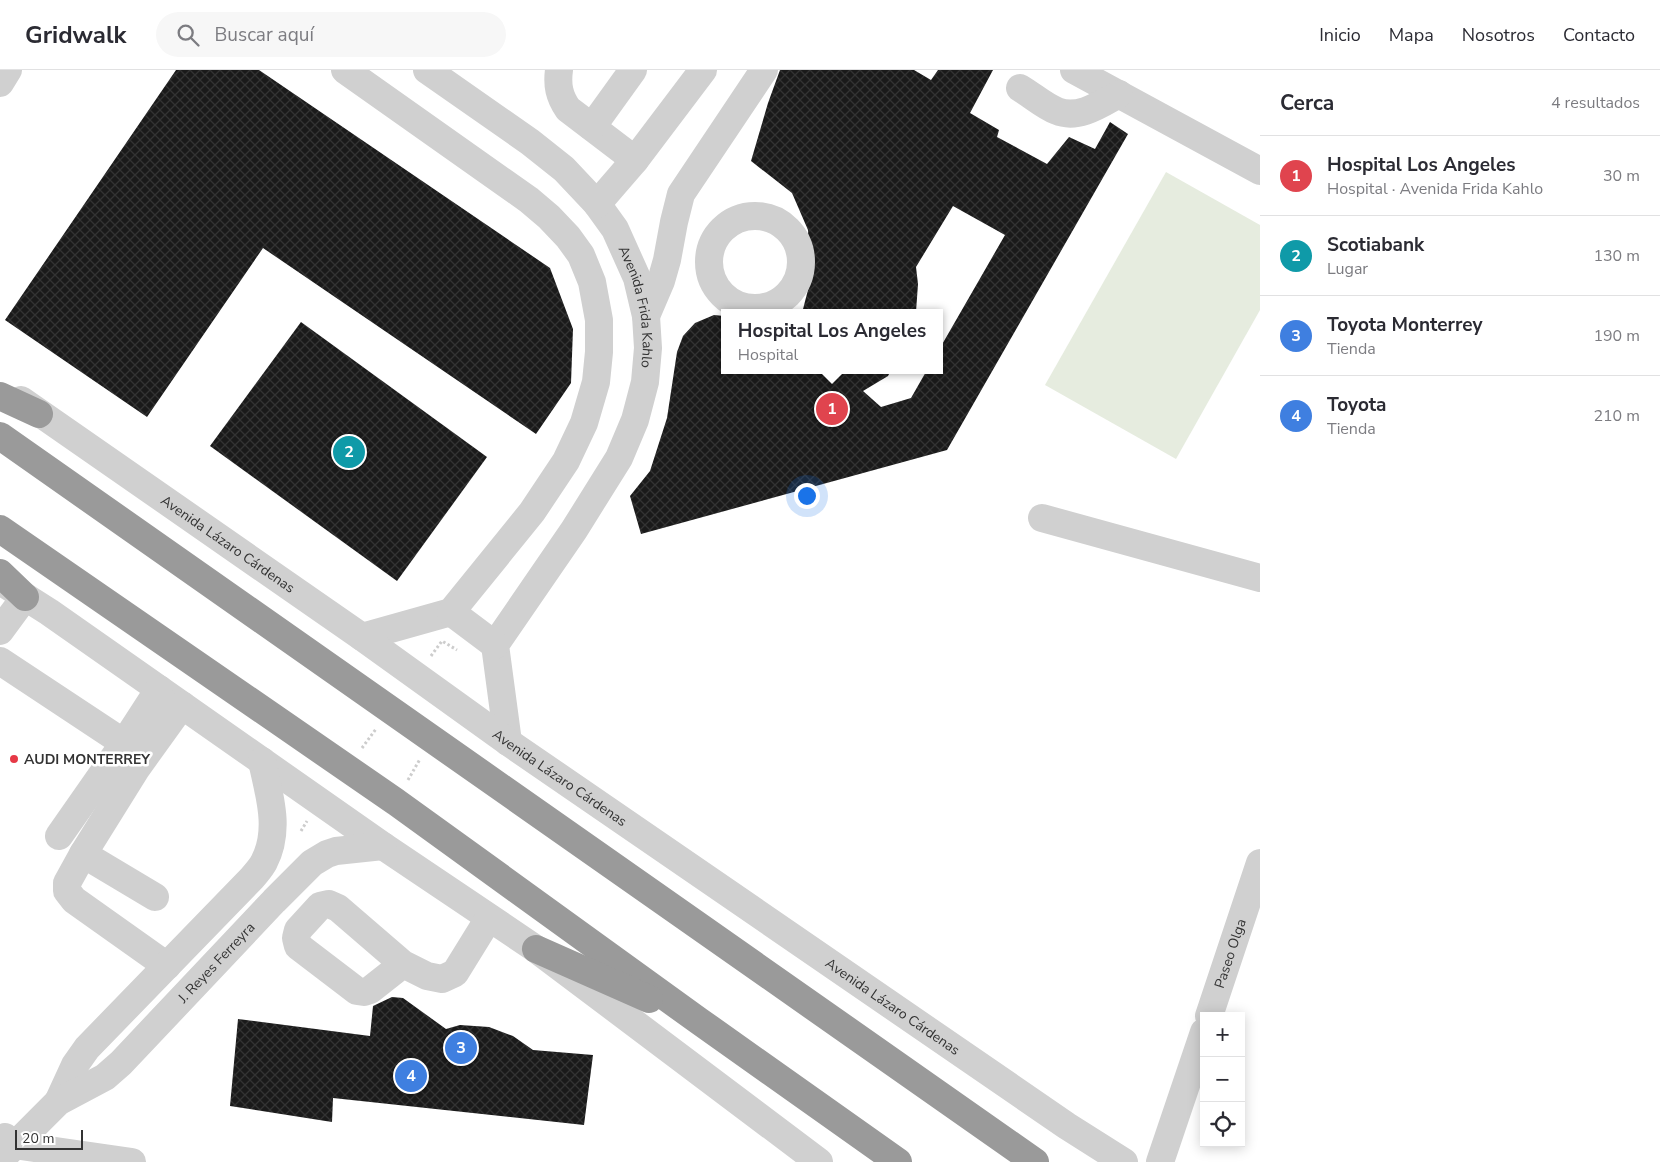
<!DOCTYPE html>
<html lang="es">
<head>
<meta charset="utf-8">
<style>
	body { margin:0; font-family:"Nunito Sans",sans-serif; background:#f7f7f7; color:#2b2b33 }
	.controls { position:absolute; right:15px; bottom:15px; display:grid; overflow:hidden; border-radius:0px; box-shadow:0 2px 12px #0003 }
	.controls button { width:45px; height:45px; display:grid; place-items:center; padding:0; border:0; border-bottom:1px solid #e1e1e2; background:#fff; color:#2b2b33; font:25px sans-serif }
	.scale { position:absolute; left:15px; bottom:12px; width:68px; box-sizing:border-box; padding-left:5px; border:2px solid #333; border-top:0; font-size:14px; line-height:18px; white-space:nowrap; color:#333; -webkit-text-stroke:4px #fff; paint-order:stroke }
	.you { position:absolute; left:806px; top:425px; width:18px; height:18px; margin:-12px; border:4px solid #fff; border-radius:50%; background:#1a73e8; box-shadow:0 0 0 8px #1a73e833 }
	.badge { display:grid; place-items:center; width:32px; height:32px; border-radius:50%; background:#e63946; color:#fff; font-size:16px; font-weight:700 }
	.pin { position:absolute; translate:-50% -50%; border:2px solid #fff; box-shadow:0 1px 5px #0006 }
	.popup { position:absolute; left:721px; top:239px; width:222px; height:65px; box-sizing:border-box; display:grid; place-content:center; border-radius:0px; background:#fff; filter:drop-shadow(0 1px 4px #0005); font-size:16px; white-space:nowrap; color:#7c7c81 }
	.popup b { font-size:19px; color:#2b2b33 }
	.popup::after { content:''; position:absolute; left:50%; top:100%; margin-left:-10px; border:10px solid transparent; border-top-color:#fff }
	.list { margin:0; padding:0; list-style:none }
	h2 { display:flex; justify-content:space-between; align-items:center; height:65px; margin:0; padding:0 20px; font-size:21px }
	h2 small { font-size:16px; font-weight:400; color:#7c7c81 }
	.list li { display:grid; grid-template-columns:32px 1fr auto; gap:15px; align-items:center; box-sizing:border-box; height:80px; padding:0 20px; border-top:1px solid #e1e1e2 }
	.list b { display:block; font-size:19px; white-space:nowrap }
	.list p { margin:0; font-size:16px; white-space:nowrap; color:#7c7c81 }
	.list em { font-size:16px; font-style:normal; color:#7c7c81 }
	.icon { flex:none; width:28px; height:28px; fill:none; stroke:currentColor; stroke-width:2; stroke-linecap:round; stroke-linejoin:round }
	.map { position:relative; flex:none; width:1260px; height:1092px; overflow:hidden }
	header { display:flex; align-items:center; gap:30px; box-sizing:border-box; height:70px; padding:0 25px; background:#fff; border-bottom:1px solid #e1e1e2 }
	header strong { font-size:24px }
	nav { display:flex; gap:28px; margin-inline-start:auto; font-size:18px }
	.search { width:350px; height:45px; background:#f7f7f7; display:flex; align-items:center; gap:12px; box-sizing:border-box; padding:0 18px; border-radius:28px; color:#7c7c81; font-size:19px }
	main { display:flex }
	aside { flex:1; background:#fff }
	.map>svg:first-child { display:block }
</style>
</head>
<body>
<header>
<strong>Gridwalk</strong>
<div class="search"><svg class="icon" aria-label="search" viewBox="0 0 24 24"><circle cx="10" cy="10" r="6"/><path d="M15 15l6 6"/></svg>Buscar aquí</div>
<nav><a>Inicio</a><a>Mapa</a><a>Nosotros</a><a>Contacto</a></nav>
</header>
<main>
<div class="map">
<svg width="1260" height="1092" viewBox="0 0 1260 1092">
	<defs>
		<pattern id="building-cross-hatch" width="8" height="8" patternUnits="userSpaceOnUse" patternTransform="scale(1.25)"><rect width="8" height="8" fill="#1a1a1a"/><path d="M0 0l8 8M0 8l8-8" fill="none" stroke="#333"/></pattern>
	</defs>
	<rect width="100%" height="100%" fill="#fff"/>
	<path fill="#e6ecdf" d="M1166 102 1260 155V240L1176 389 1045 315Z"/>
	<g fill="url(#building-cross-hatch)">
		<path d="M176 0H259L550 198 573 259 571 313 536 364 263 178 147 347 5 250Z"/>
		<path d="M780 0H914L931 10 938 0H993L970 43 999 60 997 67 1047 94 1069 67 1095 79 1110 52 1128 64 947 380 641 464 630 426 650 401 667 348 677 282 683 266 695 253 714 245 724 246V300H891L888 306 863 321 881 337 911 328 927 300H940V278L1005 165 953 136 916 197 918 214 916 242 802 243 810 212 808 160 792 123 751 91 768 33Z"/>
		<path d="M301 252 487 387 397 511 210 376Z"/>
		<path d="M392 927 403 928 446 959 460 955 489 957 513 966 533 980 593 985 584 1055 333 1028 332 1052 230 1036 238 949 370 966 373 936Z"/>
	</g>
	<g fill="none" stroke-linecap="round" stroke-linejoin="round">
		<g stroke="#cdcdcd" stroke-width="3" stroke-dasharray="2.5 2.5" stroke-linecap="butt">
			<path d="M431 586 442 571 457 580"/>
			<path d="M362 678 376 659"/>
			<path d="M408 710 420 689"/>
			<path d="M301 761 307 751"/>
		</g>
		<g stroke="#d0d0d0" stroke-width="28">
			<path d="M345 0 529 130 549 147 568 167 581 185 592 212 599 250V282L596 312 584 353 566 391 532 442 451 542 362 567"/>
			<path id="s1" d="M427 0 530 72 564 99 597 134 615 159 637 208 646 246 648 278 645 312 635 350 619 388 574 460 495 575 508 672"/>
			<path d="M559 0C557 15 559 26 568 39L635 90"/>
			<path d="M1074 0 1260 101"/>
			<path d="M0 13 8 0"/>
			<path d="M1020 18C1032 25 1044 36 1057 41 1078 50 1101 34 1119 24"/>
			<path d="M592 57 633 0"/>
			<path d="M597 134 635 90 703 0"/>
			<circle cx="755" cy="192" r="46"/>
			<path d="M646 246 661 211 667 190 674 152 681 124 764 0"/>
			<path id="s2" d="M21 330 362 567 508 672 1067 1056 1124 1092"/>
			<path d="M1042 448 1260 508"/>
			<path d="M5 514 49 542 383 776 536 879 819 1092"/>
			<path d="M451 542 495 575"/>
			<path d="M0 561 25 527"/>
			<path d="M0 591 124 673"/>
			<path d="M59 766 124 673 159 619"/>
			<path d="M83 784 67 813V821L74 830 167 896"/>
			<path d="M155 827 83 784 136 699 182 635"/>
			<path d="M403 894 370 920 364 922 357 921 298 876 296 868 298 860 320 836 329 834 338 838 403 894 427 906 442 909 455 903 489 848"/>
			<path id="s3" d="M1209 946 1260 793"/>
			<path d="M58 1032 75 995 87 978 252 808C256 803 261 798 264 792 281 760 269 724 262 691"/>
			<path d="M5 1067 14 1075 132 1092"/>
			<path id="s4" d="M0 1090 58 1032 105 1007 121 993 274 831 312 793 327 784 336 781 383 776"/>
			<path d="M1160 1092 1204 962"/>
		</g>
		<g stroke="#9a9a9a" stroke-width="28">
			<path d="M0 326 39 344"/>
			<path d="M0 366 1035 1092"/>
			<path d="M0 459 396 732 699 951 898 1092"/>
			<path d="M0 503 25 527"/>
			<path d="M536 879 649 929"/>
		</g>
	</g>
	<circle fill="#e63946" stroke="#fff" stroke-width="2" cx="14" cy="689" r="5"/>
	<g text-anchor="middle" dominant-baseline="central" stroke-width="5" stroke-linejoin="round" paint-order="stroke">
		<g font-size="14" fill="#333" stroke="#fff">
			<text stroke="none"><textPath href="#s1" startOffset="330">Avenida Frida Kahlo</textPath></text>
			<text stroke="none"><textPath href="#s2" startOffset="252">Avenida Lázaro Cárdenas</textPath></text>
			<text stroke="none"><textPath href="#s2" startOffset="658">Avenida Lázaro Cárdenas</textPath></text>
			<text stroke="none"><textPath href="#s3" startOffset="66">Paseo Olga</textPath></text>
			<text stroke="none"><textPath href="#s4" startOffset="295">J. Reyes Ferreyra</textPath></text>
			<text stroke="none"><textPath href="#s2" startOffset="1062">Avenida Lázaro Cárdenas</textPath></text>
		</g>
		<g font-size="14" font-weight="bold" fill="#333" stroke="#fff" text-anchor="start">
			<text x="24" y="689">AUDI MONTERREY</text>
		</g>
	</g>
</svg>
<div class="controls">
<button>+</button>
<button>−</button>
<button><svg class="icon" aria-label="locate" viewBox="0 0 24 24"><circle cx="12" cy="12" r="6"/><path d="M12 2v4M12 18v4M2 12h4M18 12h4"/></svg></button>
</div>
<div class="scale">20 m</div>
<div class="you"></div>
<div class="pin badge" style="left:832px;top:339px;background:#e0444e">1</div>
<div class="popup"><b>Hospital Los Angeles</b>Hospital</div>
<div class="pin badge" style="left:349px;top:382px;background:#0f9aa8">2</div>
<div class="pin badge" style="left:461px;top:978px;background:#3f7fe0">3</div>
<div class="pin badge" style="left:411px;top:1006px;background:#3f7fe0">4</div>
</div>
<aside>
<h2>Cerca<small>4 resultados</small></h2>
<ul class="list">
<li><span class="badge" style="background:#e0444e">1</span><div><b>Hospital Los Angeles</b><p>Hospital · Avenida Frida Kahlo</p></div><em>30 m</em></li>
<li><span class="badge" style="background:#0f9aa8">2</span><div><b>Scotiabank</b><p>Lugar</p></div><em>130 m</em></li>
<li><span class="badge" style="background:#3f7fe0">3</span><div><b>Toyota Monterrey</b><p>Tienda</p></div><em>190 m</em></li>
<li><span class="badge" style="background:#3f7fe0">4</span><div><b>Toyota</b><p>Tienda</p></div><em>210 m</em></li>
</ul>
</aside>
</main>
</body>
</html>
